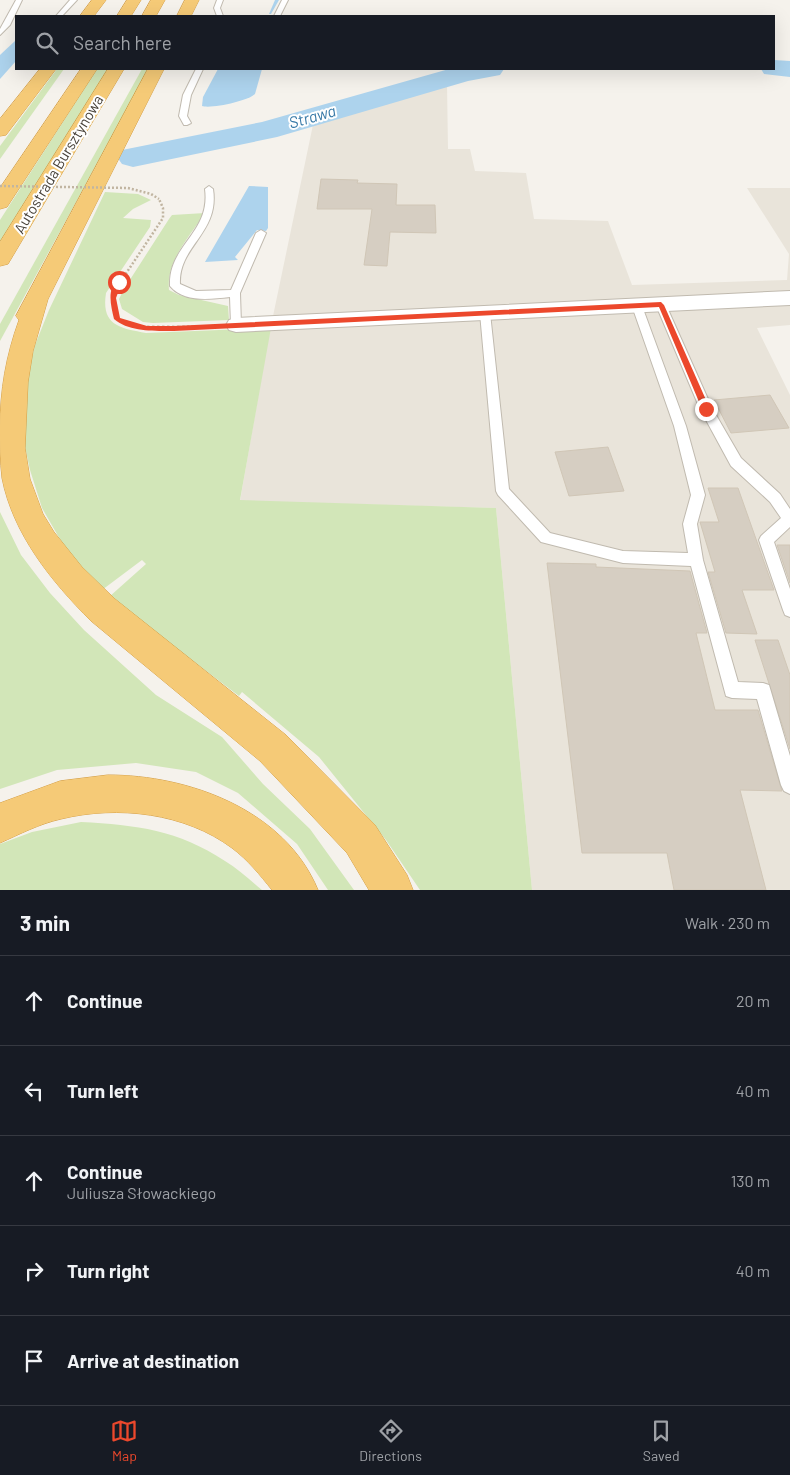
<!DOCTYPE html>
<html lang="en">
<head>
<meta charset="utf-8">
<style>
	body { margin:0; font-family:Barlow,sans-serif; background:#20242c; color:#f1f3f6 }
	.stop { position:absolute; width:15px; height:15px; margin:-11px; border:4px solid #ec482c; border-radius:50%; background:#fff }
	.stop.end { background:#ec482c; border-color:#fff; box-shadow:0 1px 5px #0008 }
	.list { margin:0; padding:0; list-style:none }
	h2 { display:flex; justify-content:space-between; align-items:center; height:65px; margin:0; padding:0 20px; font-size:21px }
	h2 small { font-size:16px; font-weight:400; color:#9ea1a6 }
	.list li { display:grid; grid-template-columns:32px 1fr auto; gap:15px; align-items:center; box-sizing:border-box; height:90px; padding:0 20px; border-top:1px solid #363941 }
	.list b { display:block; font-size:19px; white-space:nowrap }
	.list p { margin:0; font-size:16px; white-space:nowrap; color:#9ea1a6 }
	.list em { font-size:16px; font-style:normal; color:#9ea1a6 }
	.icon { flex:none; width:28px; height:28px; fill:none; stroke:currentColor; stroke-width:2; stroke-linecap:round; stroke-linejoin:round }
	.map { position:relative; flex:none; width:790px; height:890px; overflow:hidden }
	.search { position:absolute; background:#171b24; box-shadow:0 5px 20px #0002; left:15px; right:15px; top:15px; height:55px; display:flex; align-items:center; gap:12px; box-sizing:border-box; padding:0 18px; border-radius:0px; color:#9ea1a6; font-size:19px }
	.sheet { height:515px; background:#171b24 }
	nav { display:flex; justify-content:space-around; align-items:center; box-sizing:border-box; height:70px; border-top:1px solid #363941; background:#171b24; font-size:14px; color:#9ea1a6 }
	nav a { display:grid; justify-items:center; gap:2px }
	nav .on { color:#ec482c }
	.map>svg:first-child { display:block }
</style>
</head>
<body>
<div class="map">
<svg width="790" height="890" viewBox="0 0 790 890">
	<rect width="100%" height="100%" fill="#f5f2ec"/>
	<path fill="#e9e4da" d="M447 84 448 149H470L475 171 526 173 534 219 608 221 632 285 787 280 789 254 747 188H790V325L757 328 790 395V890H532L496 508 240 501 268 340 314 120Z"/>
	<g fill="#d2e6b8">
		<path d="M57 69H64L0 159V146Z"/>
		<path d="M97 69H109L0 242V220Z"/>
		<path d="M142 69H149L0 341V324Z"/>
		<path d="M105 192 138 194 151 200 133 209 123 218 151 220 150 227 106 293C101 325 119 328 146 333L271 328 240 500 496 508 532 890H420L386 840 319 757 242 692 239 696 109 597 146 564 142 560 102 590 94 583 65 548 42 508 30 470 24 442 26 381 35 345 49 310Z"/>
		<path d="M205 213C190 236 166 261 169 290L179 295 228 306 229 320 153 323 143 322 122 309 119 299 124 289 169 219 172 215Z"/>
		<path d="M0 512 21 555 50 593 84 630 156 695 222 737 263 784 310 829 354 890H328L297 844 238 793 196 772 136 763 57 770 0 789Z"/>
		<path d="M81 822C137 825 178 830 225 861 238 869 250 880 262 890H0V844L32 832Z"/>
	</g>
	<g fill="#add3ed">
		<path d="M16 40V61L0 79V55Z"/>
		<path d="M218 69H262L255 94C248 101 211 109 202 106L203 97Z"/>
		<path d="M249 186 268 187V228L266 231 257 230 235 257 238 260 205 262Z"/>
	</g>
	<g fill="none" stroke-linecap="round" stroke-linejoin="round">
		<path fill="#add3ed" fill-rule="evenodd" d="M275 0H279L271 14H269Z"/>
		<g fill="#add3ed" fill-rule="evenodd">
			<path d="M774 60 790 61V77L764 74 761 69H774Z"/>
			<path d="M449 69H504L500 75 468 81 277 137 133 167 122 164 117 157 122 150 262 122Z"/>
		</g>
	</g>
	<g fill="#d6cec2" stroke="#d0c6b6">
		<path d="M321 179 358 180 357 183 397 184 396 205H435L436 233 390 232 387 266 364 265 372 209H317Z"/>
		<path d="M770 395 789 428 731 433 714 400Z"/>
		<path d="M608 447 624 491 569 496 555 452Z"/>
		<path d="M708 488H738L774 590H742L757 634 726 633 708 572H715L700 522H719Z"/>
		<path d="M777 545H790V583Z"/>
		<path d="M547 563 596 564V567L690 571 707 633H696L715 710H758L782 791 740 790 766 890H674L667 853H582Z"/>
		<path d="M755 640H778L790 675V749Z"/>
	</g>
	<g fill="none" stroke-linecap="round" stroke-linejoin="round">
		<defs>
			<g id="service">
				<path d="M16 0H22L10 25 0 35V29Z"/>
				<path d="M70 0H77L62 16H56Z"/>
				<path d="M217 0H223L220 8 223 16H217L214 8Z"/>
				<path d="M282 0H288L280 16H274Z"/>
				<path d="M196 69H203L191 95 187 116 191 123 187 125H184L179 116 183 95Z"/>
				<path d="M209 186 213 189C220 233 178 246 180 284L196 291 231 290 256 233 261 230 266 233 240 293 241 325 236 329 231 325 230 297C210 299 184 303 170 286 168 245 211 233 205 189Z"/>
				<path d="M661 301 666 305 712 408 741 458 780 494 790 509V527L774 542 790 589V617L785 615 783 610 759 540 761 536 781 518 770 502 731 466 700 409 656 305Z"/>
				<path d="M637 302 642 306 686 426 705 495 697 524 703 560 738 682 763 683 769 685 790 756V794L784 791 781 785 757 699 732 698 726 696 691 566 623 563 541 542 498 495 496 491 480 313 485 309 490 313 509 489 550 533 623 551 688 553 683 524 691 495 674 426 632 306Z"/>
			</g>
			<path id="minor" d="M790 291V305L236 332 229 330 226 325 229 320 236 318Z"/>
			<g id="motorway">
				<path d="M92 0H106L94 16H80Z"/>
				<path d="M127 0H141L131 16H117Z"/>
				<path d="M151 0H165L156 16H142Z"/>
				<path d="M185 0H199L191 16H177Z"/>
				<path d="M40 69H56L6 135 0 136V119Z"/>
				<path d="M81 69H97L7 207 0 209V188Z"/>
				<path d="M108 69H124L11 259 8 264 0 266V242Z"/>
				<path d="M148 69H164L48 299 33 351 28 382 25 448 30 479 43 514 54 532 82 567 115 599 286 735 375 825 407 875 413 890H369L347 853 260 761 91 621C51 581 13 534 2 478 0 462 0 444 0 428 0 390 6 356 19 320L16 316Z"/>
				<path d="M108 775C189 775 285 810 318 890H272C260 875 248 860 232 848 185 813 118 805 61 819 39 824 20 834 0 843V803L60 781Z"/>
			</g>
		</defs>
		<use href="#service" stroke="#c0baaf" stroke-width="2"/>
		<use href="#minor" stroke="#c0baaf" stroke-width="2"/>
		<use href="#motorway" stroke="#d49f47" stroke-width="1"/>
		<g stroke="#c1b5a1" stroke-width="2.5" stroke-dasharray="2 2" stroke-linecap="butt">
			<path d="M147 328 117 319 113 298 115 290 163 218V208L159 199"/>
			<path d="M151 328 215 326"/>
		</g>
		<path stroke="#c1b5a1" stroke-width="3" stroke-dasharray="2.5 2.5" stroke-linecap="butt" d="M142 327H194"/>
		<use href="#service" fill="#fff" fill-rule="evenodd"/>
		<use href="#minor" fill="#fff" fill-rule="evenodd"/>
		<use href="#motorway" fill="#f5ca77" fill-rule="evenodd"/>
		<path stroke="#c1b5a1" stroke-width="2.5" stroke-dasharray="2 2" stroke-linecap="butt" d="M0 186 128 188 151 194 159 199"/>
	</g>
	<path fill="#ec482c" d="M119 279 122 282 116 298 120 318 147 326H174L661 302 664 305 710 409 706 412 702 409 659 307 174 331C155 331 129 332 114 319 111 306 106 288 119 279Z"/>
	<g text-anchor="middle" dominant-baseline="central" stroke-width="4" stroke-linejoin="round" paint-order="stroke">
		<g font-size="15" fill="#49433a" stroke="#fff">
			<text transform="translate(58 164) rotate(-59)">Autostrada Bursztynowa</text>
		</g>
		<g font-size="16" font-style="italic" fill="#3779a7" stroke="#fff">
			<text transform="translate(312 116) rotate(-16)">Strawa</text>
		</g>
	</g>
</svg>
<div class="stop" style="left:119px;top:282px"></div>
<div class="stop end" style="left:706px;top:409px"></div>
<div class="search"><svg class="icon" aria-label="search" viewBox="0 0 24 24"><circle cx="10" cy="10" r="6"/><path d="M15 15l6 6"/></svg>Search here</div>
</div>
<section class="sheet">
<h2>3 min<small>Walk · 230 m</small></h2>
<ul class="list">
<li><svg class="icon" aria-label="ahead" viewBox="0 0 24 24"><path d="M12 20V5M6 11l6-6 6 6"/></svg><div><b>Continue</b></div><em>20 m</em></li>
<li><svg class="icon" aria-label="left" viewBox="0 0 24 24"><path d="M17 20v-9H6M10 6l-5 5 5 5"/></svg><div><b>Turn left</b></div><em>40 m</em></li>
<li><svg class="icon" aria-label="ahead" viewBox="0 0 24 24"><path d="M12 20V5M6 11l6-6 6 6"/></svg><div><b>Continue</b><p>Juliusza Słowackiego</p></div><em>130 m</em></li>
<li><svg class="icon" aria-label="right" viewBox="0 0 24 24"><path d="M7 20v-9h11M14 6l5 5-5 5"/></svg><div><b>Turn right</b></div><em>40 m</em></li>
<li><svg class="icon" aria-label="arrive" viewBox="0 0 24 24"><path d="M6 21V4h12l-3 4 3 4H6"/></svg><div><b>Arrive at destination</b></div></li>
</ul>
</section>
<nav>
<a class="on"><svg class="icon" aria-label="map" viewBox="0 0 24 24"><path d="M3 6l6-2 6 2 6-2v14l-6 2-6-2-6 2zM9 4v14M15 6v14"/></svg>Map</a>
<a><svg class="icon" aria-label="directions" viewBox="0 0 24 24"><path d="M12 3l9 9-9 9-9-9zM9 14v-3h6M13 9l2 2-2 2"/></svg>Directions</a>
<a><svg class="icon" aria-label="saved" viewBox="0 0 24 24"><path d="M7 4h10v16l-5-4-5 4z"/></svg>Saved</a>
</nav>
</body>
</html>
